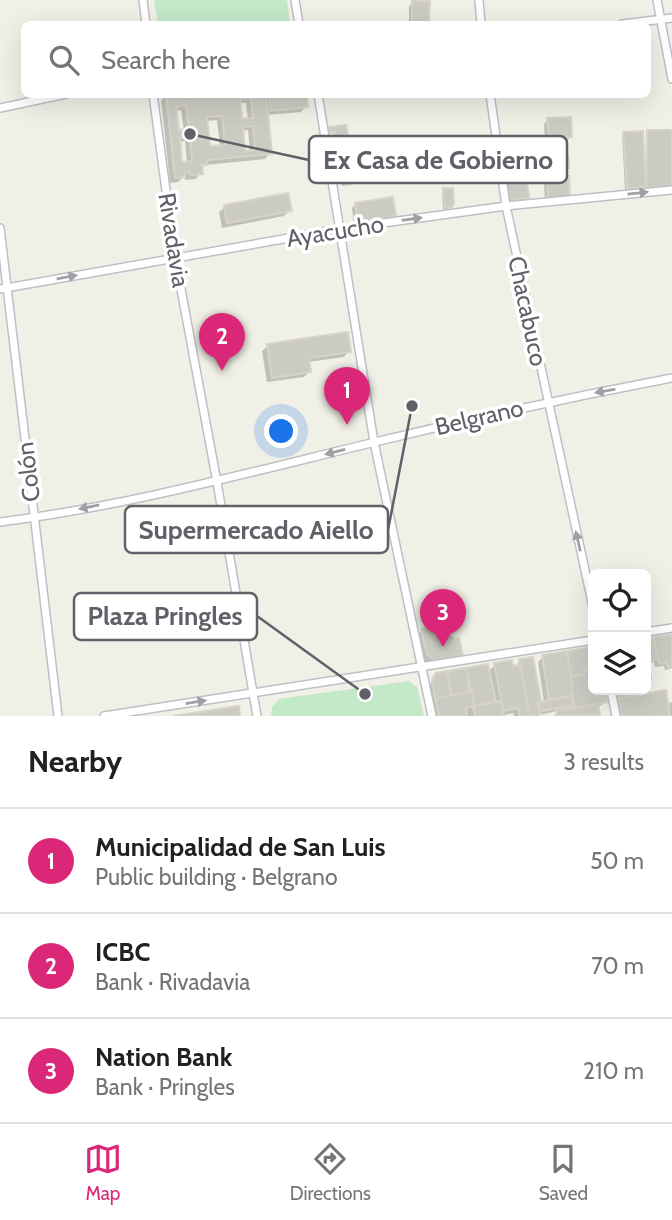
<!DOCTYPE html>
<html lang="en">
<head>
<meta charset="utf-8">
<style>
	body { margin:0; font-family:Cabin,sans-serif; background:#f2f2f2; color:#202124 }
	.controls { position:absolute; right:21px; bottom:21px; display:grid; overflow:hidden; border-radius:10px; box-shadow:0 7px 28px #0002 }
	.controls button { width:63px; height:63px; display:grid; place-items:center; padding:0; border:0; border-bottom:2px solid #e0e0e0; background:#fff; color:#202124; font:35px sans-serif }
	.you { position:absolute; left:282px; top:432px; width:24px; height:24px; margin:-18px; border:5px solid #fff; border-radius:50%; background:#1a73e8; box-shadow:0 0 0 10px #1a73e833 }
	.badge { display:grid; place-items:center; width:46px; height:46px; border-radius:50%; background:#db2777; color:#fff; font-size:23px; font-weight:700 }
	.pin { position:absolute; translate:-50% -58px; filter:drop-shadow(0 2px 4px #0008) }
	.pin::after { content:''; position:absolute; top:37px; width:24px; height:21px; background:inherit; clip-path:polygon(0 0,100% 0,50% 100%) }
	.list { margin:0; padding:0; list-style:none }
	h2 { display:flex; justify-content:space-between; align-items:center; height:91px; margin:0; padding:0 28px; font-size:30px }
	h2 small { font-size:23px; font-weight:400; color:#757577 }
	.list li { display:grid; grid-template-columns:46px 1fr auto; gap:21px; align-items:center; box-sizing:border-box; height:105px; padding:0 28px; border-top:2px solid #e0e0e0 }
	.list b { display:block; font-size:26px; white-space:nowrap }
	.list p { margin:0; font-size:23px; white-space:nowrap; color:#757577 }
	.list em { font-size:23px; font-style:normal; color:#757577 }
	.icon { flex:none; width:38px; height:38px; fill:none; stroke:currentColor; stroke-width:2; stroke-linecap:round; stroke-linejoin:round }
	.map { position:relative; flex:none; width:672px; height:716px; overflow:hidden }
	.search { position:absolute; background:#fff; box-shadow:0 7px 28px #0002; left:21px; right:21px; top:21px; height:77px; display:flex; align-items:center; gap:18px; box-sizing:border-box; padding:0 24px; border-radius:10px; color:#757577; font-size:26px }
	.sheet { height:406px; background:#fff }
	nav { display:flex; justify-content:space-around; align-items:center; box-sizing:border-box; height:98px; border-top:2px solid #e0e0e0; background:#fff; font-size:19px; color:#757577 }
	nav a { display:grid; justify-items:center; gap:4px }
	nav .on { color:#db2777 }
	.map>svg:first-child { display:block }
</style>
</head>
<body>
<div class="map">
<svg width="672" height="716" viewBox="0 0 672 716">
	<rect width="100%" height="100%" fill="#f1f0e7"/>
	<g fill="#c3e9c9">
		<path d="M154 0H287L290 24H158Z"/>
		<path d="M409 681 417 687 424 716H271L272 707 279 699Z"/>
	</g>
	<g fill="#0003" fill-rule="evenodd">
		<path d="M413 3H428V24H409V6Z"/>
		<path d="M305 94 306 106 301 112 266 115 270 153 265 159 205 165 196 179 185 180V175L178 182 170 183 161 100 167 95ZM239 103H246L248 120 241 121ZM181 110 184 132H177L175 111ZM217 120 220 147 209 148 206 121ZM248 130 250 152 244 153 242 131ZM185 141 187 163 181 164 179 142Z"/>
		<path d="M548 120 570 137 567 141 545 142 544 124Z"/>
		<path d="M330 129 346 135 341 137 339 142 334 143 333 133 328 134Z"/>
		<path d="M647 132H672V187L625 190 622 136 624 134 644 173 647 172Z"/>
		<path d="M504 153 527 197 523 201 505 203 500 157Z"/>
		<path d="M337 166 372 176 368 180 355 181 351 185 342 186V182L334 181 333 169Z"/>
		<path d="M548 178 568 195 564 199 545 201 544 182Z"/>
		<path d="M444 190 451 206 448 209H443L442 192Z"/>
		<path d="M356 204 394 216 390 220 354 225 352 208Z"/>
		<path d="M225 207 290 210 284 216 222 228 219 212Z"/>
		<path d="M268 346 349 351 344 357 308 362 310 371 304 377 267 382 262 351Z"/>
		<path d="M422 630 461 656 457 660 431 664 423 658 418 634Z"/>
		<path d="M672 636V668L665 670 664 666 655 667 654 662 646 664V640Z"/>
		<path d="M589 649 593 651V690H604L606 702 597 708 596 716H554L560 710 537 716H514L513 713 502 716H435L429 686 437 675 487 666 488 672 495 665 512 668 516 667 519 661 532 659 540 703 544 702 538 662 543 657Z"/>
		<path d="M646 685 648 695 666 705 672 702V716H616L611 690H646Z"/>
	</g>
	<g fill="#cccbc3" stroke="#d6d4c5" stroke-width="2" fill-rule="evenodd">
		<path d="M412 1H430L429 24H412Z"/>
		<path d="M166 94H266L272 154 207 160V165H202L203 174 190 175V172L185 173V177L175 178ZM251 98 253 118 242 119 240 99ZM186 105 189 129 179 130 176 107ZM222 116 225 145 210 146 207 117ZM253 126 255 150 245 151 243 127ZM190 137 192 161 182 162 180 138Z"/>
		<path d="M269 94H307L308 107 271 111Z"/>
		<path d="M571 117 572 137 549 139 547 118Z"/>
		<path d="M346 125 348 135 342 136 343 141 336 142 335 132 329 133V127Z"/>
		<path d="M647 130H672V187H646Z"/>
		<path d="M643 131 646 187 627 188 623 132Z"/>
		<path d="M523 150 529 198 508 200 504 152Z"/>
		<path d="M568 155 569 168 548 169 547 157Z"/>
		<path d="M372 160 374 176 358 178 357 182 346 184 345 179 337 178 336 164Z"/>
		<path d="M547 176H569L570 196 548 198Z"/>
		<path d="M443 188H453L454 204 452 207 445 208Z"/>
		<path d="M288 193 292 211 227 223 224 205Z"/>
		<path d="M393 197 396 216 358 222 355 203Z"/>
		<path d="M348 332 351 352 309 358 311 372 272 378 267 344Z"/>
		<path d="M440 625 441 629 455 639 459 638 463 656 435 661 427 654 421 629Z"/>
		<path d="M672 634V666L668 667 667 663 659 664 653 637Z"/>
		<path d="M653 637 658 659 646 662V639Z"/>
		<path d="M590 647 593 649V668L584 669 585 674 571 677 567 651Z"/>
		<path d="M567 651 574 695 549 700 542 655Z"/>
		<path d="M533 657 541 701 538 702 541 714 530 716 519 659Z"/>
		<path d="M512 660 513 666 520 665 530 716H520L518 708 503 711 494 663Z"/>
		<path d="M488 664 496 702 474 706 466 668Z"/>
		<path d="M466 668 470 692 451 695 447 671Z"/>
		<path d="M593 668V690H605L608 702 574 708 571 677 585 674 584 669Z"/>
		<path d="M447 671 451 695 435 699 432 680 436 673Z"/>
		<path d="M646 671 650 672 651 680H647L649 693 618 699 617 690H646Z"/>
		<path d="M666 690 670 716H672H622L618 699Z"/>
		<path d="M472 691 474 706 466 708 467 716H439L435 699Z"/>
		<path d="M572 696 573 706 540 711 538 702Z"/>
		<path d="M501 701 504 716H475L473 706Z"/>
		<path d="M598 704 600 715 557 716 556 711Z"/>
		<path d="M239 706 240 716H173Z"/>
	</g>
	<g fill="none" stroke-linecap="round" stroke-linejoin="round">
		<defs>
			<g id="street">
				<path d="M143 0 146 24"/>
				<path d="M295 0 299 24"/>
				<path d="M479 0 481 24"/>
				<path d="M657 0 672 79"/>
				<path d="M622 24 672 18"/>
				<path d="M153 94 175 257 217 482 257 716"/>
				<path d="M318 94 374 442 432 716"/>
				<path d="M490 94 506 206 593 607"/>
				<path d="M0 108 66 94"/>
				<path d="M0 228 58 716"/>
				<path d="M0 289 340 229 506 206 672 190"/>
				<path d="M0 522C127 506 251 472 375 442 474 418 572 397 672 378"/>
				<path d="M646 632 672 628"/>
				<path d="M611 690 616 716"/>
				<path d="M104 716 593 640"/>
			</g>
		</defs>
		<use href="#street" stroke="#bebfc6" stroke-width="10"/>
		<use href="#street" stroke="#fff" stroke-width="7"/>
	</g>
	<defs><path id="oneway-solid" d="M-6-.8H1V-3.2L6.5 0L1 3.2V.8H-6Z" transform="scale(1.75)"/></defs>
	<g fill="#9ea0a4">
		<use href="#oneway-solid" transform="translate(638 193) rotate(-6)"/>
		<use href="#oneway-solid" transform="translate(412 219) rotate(-8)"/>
		<use href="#oneway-solid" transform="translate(67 277) rotate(-10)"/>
		<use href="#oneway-solid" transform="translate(605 391) rotate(170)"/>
		<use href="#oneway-solid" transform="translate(335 452) rotate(166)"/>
		<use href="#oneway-solid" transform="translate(89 507) rotate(169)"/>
		<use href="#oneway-solid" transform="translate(578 541) rotate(-103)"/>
		<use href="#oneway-solid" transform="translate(196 702) rotate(-9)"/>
	</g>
	<g text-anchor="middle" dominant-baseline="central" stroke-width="7" stroke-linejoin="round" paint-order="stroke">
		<g font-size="24" fill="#5e6168" stroke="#fff">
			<text transform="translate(335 231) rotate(-9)">Ayacucho</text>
			<text transform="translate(174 240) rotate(81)">Rivadavia</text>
			<text transform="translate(528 311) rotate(78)">Chacabuco</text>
			<text transform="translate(479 417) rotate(-13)">Belgrano</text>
			<text transform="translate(28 472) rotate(-97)">Colón</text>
		</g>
	</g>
	<path fill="none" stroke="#5e6168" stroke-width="2.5" d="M190 134L309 160M412 406L388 530M365 694L257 616"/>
	<g fill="#5e6168" stroke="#fff" stroke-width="2.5">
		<circle cx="190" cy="134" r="7"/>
		<circle cx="412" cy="406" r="7"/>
		<circle cx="365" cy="694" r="7"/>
	</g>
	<g fill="#fff" stroke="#5e6168" stroke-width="2.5">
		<rect x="309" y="136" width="258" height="47" rx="7"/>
		<rect x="125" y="506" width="263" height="47" rx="7"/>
		<rect x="74" y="593" width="183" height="47" rx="7"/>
	</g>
	<g font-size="26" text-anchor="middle" font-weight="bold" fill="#5e6168">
		<text x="438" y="169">Ex Casa de Gobierno</text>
		<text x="256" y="539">Supermercado Aiello</text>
		<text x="165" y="625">Plaza Pringles</text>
	</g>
</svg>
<div class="controls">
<button><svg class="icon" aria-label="locate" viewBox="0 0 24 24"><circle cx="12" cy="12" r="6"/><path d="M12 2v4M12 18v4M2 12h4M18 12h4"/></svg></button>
<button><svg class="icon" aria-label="layers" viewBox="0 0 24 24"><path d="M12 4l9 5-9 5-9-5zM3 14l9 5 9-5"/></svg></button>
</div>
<div class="you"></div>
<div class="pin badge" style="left:347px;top:425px">1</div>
<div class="pin badge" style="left:222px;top:371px">2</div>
<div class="pin badge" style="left:443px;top:647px">3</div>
<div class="search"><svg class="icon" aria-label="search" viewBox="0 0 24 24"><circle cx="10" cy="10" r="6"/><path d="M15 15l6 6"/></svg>Search here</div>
</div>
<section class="sheet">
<h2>Nearby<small>3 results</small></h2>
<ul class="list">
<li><span class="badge">1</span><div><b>Municipalidad de San Luis</b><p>Public building · Belgrano</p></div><em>50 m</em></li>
<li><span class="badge">2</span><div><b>ICBC</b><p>Bank · Rivadavia</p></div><em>70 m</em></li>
<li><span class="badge">3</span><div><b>Nation Bank</b><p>Bank · Pringles</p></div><em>210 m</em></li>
</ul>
</section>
<nav>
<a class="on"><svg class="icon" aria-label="map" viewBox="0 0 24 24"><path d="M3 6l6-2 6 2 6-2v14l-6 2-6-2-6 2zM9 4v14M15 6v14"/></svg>Map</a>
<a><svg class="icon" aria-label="directions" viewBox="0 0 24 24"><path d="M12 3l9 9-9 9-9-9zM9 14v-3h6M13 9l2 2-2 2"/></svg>Directions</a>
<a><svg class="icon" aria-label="saved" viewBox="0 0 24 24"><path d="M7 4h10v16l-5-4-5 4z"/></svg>Saved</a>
</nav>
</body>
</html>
